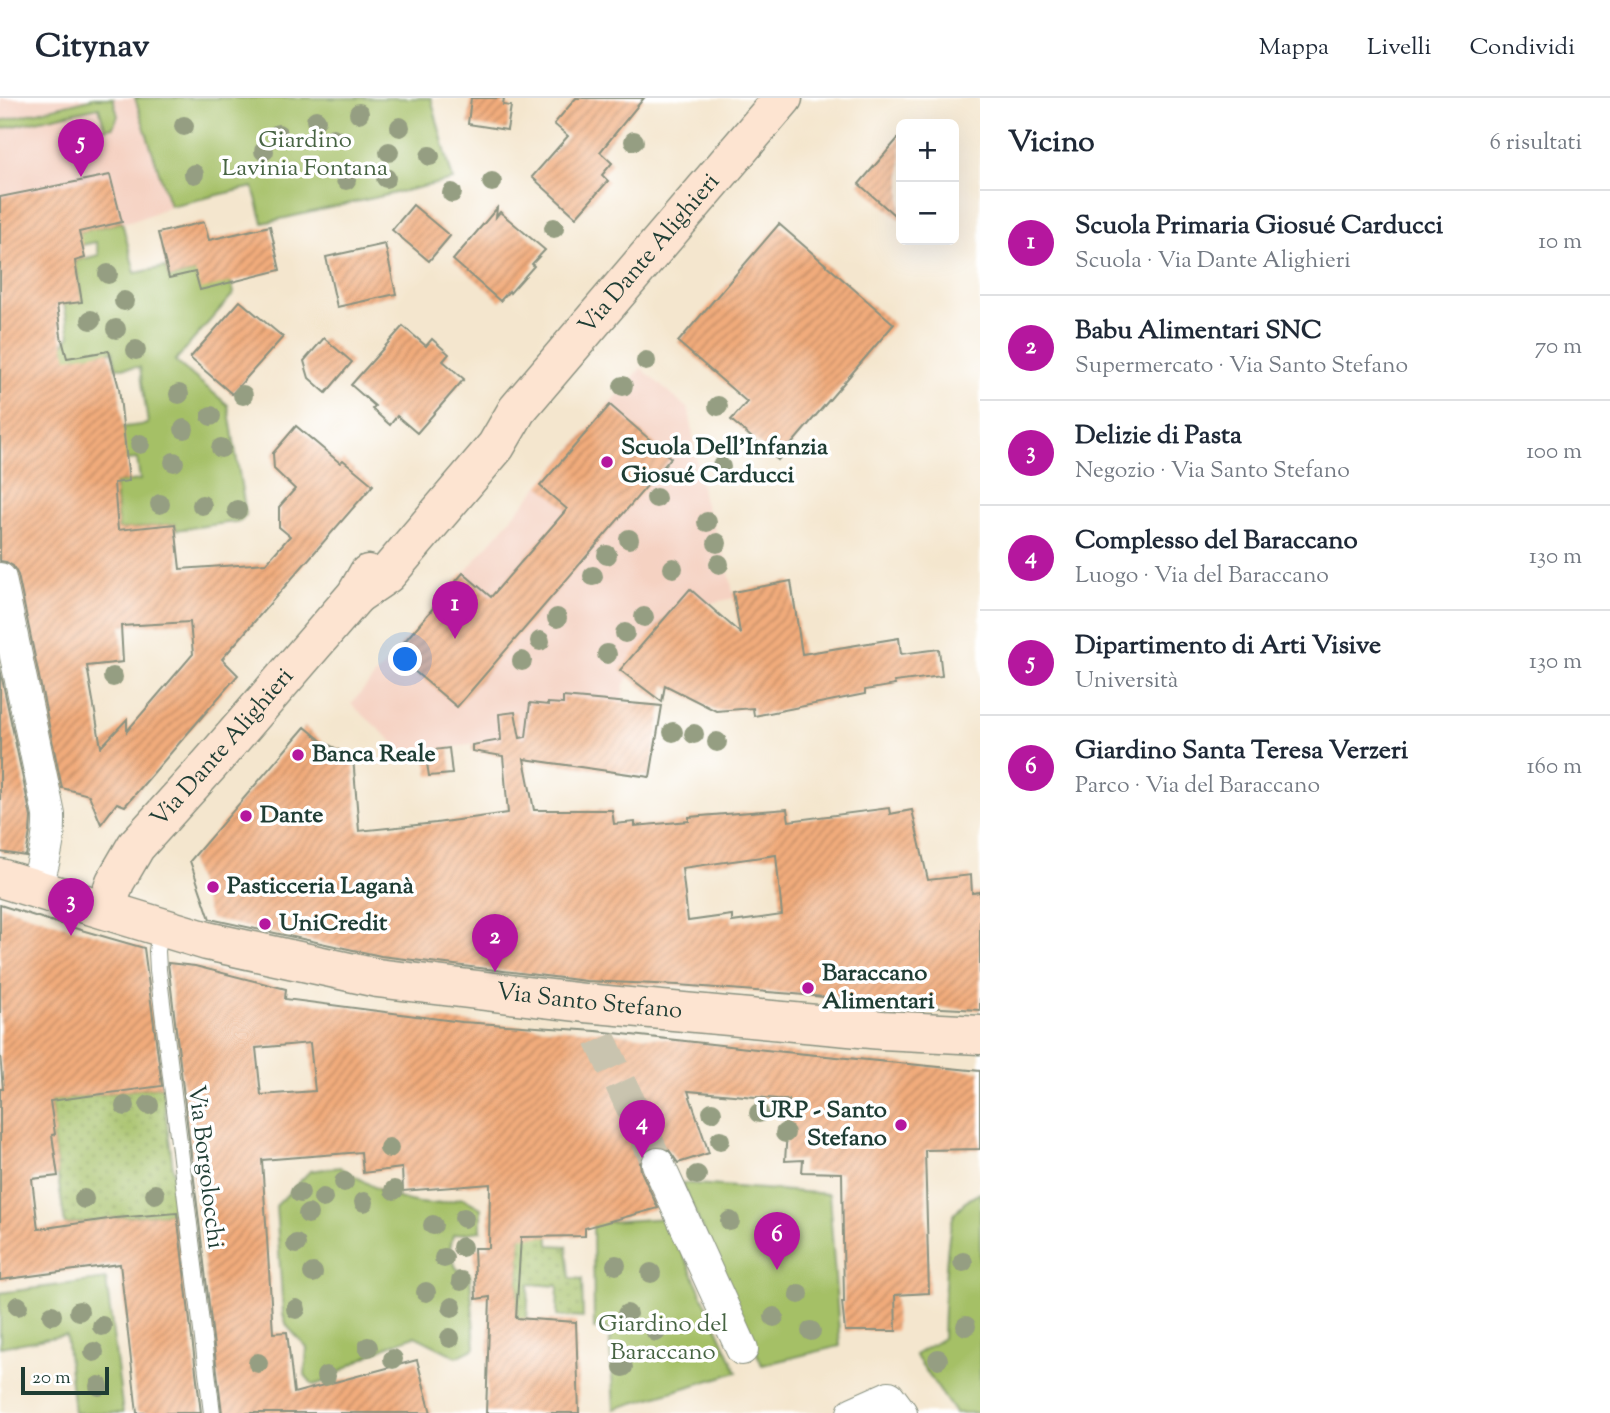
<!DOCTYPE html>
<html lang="it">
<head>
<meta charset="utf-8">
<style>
	body { margin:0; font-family:"Sorts Mill Goudy",serif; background:#f6f6f7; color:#1f2937 }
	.controls { position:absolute; right:21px; top:21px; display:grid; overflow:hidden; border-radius:10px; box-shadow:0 7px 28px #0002 }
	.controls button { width:63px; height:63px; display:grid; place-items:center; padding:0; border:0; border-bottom:2px solid #e0e1e3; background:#fff; color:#1f2937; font:35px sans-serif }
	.scale { position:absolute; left:21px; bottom:18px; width:88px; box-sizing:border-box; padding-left:7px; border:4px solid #1f3d34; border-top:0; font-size:19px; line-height:24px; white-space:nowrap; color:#1f3d34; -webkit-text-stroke:5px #fff; paint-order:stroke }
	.you { position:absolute; left:406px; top:562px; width:24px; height:24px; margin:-18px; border:5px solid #fff; border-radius:50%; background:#1a73e8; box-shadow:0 0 0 10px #1a73e833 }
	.badge { display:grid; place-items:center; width:46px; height:46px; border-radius:50%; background:#b5179e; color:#fff; font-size:23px; font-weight:700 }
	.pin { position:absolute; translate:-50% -58px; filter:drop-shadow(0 2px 4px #0008) }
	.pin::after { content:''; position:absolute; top:37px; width:24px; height:21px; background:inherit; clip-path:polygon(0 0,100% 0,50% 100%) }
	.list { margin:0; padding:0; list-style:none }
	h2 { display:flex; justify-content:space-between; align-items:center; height:91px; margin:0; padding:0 28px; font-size:30px }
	h2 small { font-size:23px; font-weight:400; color:#747a83 }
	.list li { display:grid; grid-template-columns:46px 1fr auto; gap:21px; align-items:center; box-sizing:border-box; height:105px; padding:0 28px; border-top:2px solid #e0e1e3 }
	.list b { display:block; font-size:26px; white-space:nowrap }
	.list p { margin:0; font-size:23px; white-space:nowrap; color:#747a83 }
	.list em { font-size:23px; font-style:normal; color:#747a83 }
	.map { position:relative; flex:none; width:980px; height:1315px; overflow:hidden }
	header { display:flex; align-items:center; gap:42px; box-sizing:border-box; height:98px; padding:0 35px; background:#fff; border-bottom:2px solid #e0e1e3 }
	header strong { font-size:33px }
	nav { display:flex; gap:38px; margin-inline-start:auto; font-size:24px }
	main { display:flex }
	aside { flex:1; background:#fff }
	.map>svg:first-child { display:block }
</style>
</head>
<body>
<header>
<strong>Citynav</strong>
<nav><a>Mappa</a><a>Livelli</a><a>Condividi</a></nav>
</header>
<main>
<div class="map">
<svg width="980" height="1315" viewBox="0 0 980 1315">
	<defs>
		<pattern id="garden-dots" width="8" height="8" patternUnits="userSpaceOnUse" patternTransform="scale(1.75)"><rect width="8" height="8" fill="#a5c066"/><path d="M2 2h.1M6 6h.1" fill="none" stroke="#869d55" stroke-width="1.8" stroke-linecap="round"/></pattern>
		<pattern id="building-hatch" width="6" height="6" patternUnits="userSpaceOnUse" patternTransform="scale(1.75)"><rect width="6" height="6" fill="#f2ac7c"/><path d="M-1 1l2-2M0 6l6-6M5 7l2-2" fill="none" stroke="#c38d66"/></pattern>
	</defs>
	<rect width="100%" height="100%" fill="#fff"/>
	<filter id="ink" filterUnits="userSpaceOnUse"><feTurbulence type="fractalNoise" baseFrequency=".0143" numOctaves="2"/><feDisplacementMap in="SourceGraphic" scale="14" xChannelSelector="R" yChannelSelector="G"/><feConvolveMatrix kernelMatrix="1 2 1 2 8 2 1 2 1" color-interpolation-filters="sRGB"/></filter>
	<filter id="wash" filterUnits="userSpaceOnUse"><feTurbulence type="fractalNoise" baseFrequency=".00686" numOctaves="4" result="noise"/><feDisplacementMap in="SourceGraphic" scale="28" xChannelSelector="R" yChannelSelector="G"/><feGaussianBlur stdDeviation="1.57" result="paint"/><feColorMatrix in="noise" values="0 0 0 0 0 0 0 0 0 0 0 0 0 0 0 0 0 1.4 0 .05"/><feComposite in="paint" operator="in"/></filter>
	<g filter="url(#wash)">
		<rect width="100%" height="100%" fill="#f4e6ce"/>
		<g fill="#f5d2c2">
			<path d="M0 0H135L170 108 139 121 0 151Z"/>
			<path d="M641 270 689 312 703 401 727 464 734 500 707 506 690 491 620 572 629 579 624 586 622 604 564 599 563 606 548 605V607L530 605 525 643 520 640 425 653 410 659 351 606Z"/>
		</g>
		<g fill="#a5c066" stroke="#627e4d" stroke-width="2">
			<path d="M94 0H113L118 18 113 29 105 31 99 9 0 31V22L1 23Z"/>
			<path d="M135 0H431L453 82 263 125 253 89 170 108Z"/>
			<path d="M122 124 135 175 166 169 169 180 195 174 231 184 234 195 175 263 228 307 246 417 241 423 176 432 175 426 118 432 115 385 140 382 137 361 113 363 109 331 148 326 140 269 116 270 113 253 64 263 63 247 70 237 64 206 82 203 75 163 99 157 96 144 73 149 71 136Z"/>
			<path d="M340 1069C368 1086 396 1105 431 1106 441 1106 453 1102 463 1100L481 1110V1133L453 1137 449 1155 457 1171 470 1176 475 1250 457 1259 415 1238C393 1245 373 1255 353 1266 339 1274 330 1284 313 1287L305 1277 307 1250 287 1228 283 1216 276 1108 310 1073Z"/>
			<path d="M682 1085 829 1096 840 1248 762 1267Z"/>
			<path d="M980 1095V1315H955L915 1257 943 1240C944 1217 945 1131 955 1115 961 1106 970 1100 980 1095Z"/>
			<path d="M667 1120 737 1274 614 1311 609 1230 594 1231 593 1125Z"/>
			<path d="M106 1181 123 1315H74L66 1237 0 1249V1195Z"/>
		</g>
		<g fill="url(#garden-dots)" stroke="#627e4d" stroke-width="2">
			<path d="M162 988 179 1115 115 1120 65 1127 52 1037 55 1036 50 1003Z"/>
			<path d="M548 1116 549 1147 567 1148 570 1180 582 1181 583 1220 557 1218 558 1188 529 1186 523 1293 512 1291 522 1118Z"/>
		</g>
		<g id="blocks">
			<g fill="url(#building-hatch)" fill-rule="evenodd">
				<path d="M471 0H504L503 7 511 8 507 32 468 26Z"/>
				<path d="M576 0H644L600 54 612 65 602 77 608 83 576 119 532 79 568 38 554 26Z"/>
				<path d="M901 37V123L859 86Z"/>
				<path d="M110 77 122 124 79 134 85 160 75 163 82 204 57 207 61 238 67 260 109 253 119 290 129 383 114 385 118 432 175 426 180 471 266 465 290 438 279 429V409L295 391 274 371 273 355 296 328 340 365 343 362 373 387 222 561 238 577 125 708 117 705 101 726 89 697 62 690 18 477 13 468 6 464 0 463V99ZM190 524 193 556 127 633V621L101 649 87 568 123 564 121 528Z"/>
				<path d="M413 107 450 138 429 163 392 132Z"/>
				<path d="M497 110 496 119 500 114 545 152 532 166 534 168 510 195 509 193 500 203 453 162Z"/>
				<path d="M204 124 209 142 270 128 280 172 200 192 195 174 169 180 158 135Z"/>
				<path d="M779 126 894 226 778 362 731 322 747 304 678 244Z"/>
				<path d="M385 146 396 196 337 209 326 159Z"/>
				<path d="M240 203 283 239 232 296 190 260Z"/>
				<path d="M403 228 426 248 432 241 449 256 443 263 464 281 417 335 397 318 390 327 372 311 375 308 351 287Z"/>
				<path d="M324 240 352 264 326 295 309 280 304 263Z"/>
				<path d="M610 307 671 360 457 609 394 556 463 475 491 499 567 411 540 388Z"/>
				<path d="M791 483 802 556 899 540 901 556 939 551 942 578 894 584 895 587 865 592V596L754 618 753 610 716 613 665 587 662 604 620 572 690 491 740 535 733 494Z"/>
				<path d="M0 571 31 719 30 734 26 758 0 754Z"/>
				<path d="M563 599 662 608 650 679 524 661 534 712H612L614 726 635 724V728L689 723V719L787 711 789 723 889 710 890 716 912 712 928 782 971 777 972 795 980 794V912L922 909 794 896 678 887 586 883 381 858 210 821 190 763 305 629 323 644 353 659 359 733 436 725 508 715 503 658 472 653V647L501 642 499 616 515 614 520 640 526 639 530 605 548 607V605L563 606ZM776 757 782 817 732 824V817L688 823 682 770Z"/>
				<path d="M449 650 452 676 429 678 425 653Z"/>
				<path d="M0 807 57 825 144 850 162 988 50 1003 55 1036 52 1037 58 1078 32 1081 38 1131 115 1120 177 1115 201 1315H137L120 1166 0 1182V991H3L0 956Z"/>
				<path d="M168 865 195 868 286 891 285 901 462 924 596 933 775 953 980 973V1051L925 1052 929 1195 895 1197 896 1233H845L842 1204H844L842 1075 802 1074 803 1062 785 1063 789 1002 688 993 709 1055 678 1065 669 1052 660 1048 651 1049 644 1055 640 1064 641 1073 658 1110 585 1130V1138L521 1139 516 1220 576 1224 579 1315H486L490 1199 476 1201 474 1150H489L490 1086 403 1093 402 1070 363 1075 361 1054 262 1062 273 1235 287 1234 294 1295 417 1262 431 1315H222ZM310 945 315 993 261 997 256 950Z"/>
			</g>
		</g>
	</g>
	<g filter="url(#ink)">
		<use href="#blocks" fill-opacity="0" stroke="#8a9281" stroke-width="2"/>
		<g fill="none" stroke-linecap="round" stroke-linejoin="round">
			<path stroke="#c9c4af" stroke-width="32" stroke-dasharray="32 16" stroke-linecap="butt" d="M600 941 658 1066"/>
			<defs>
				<path id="lane" d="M161 828 157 853 158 872 212 1315"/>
				<g id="street">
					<path d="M0 481 49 717C50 743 43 766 36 791"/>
					<path d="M658 1066 742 1251"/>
					<path d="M853 1315 889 1299 901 1315"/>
				</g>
				<g id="secondary">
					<path id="s1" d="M356 497 387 476 496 348 517 312 783 0"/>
					<path id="s2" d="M0 780 207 843 377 880 585 905 882 932 980 937"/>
					<path id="s3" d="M106 811 115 784 136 748 210 666 356 497 368 476"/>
				</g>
			</defs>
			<use href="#lane" stroke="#8a9281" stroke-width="18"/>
			<use href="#street" stroke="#8a9281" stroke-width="34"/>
			<use href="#secondary" stroke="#8a9281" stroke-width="41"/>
			<use href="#lane" stroke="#fff" stroke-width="16"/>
			<use href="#street" stroke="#fff" stroke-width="32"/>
			<use href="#secondary" stroke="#fde4d1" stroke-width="38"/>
		</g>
		<g fill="#959e82">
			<circle cx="359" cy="15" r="10"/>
			<circle cx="316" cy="22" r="10"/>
			<circle cx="184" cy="28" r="10"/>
			<circle cx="400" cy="29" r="10"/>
			<circle cx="278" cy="36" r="10"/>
			<circle cx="333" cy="40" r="10"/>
			<circle cx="634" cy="43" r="10"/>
			<circle cx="264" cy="53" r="10"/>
			<circle cx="389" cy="54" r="10"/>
			<circle cx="430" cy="58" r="10"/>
			<circle cx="194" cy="76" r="10"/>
			<circle cx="386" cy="80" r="10"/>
			<circle cx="346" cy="82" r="10"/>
			<circle cx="492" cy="84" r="10"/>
			<circle cx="452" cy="95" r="10"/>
			<circle cx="554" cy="130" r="10"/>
			<circle cx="108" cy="176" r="10"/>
			<circle cx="124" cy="203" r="10"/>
			<circle cx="91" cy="222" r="10"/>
			<circle cx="116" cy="231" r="10"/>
			<circle cx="136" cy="252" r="10"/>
			<circle cx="646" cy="263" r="10"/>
			<circle cx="623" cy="288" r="10"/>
			<circle cx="179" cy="296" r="10"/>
			<circle cx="243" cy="297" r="10"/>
			<circle cx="718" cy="308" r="10"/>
			<circle cx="211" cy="318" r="10"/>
			<circle cx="184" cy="331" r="10"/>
			<circle cx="140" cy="346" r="10"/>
			<circle cx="221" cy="350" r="10"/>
			<circle cx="174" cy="364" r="10"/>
			<circle cx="721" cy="369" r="10"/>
			<circle cx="656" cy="400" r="10"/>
			<circle cx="160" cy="406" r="10"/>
			<circle cx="202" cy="407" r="10"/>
			<circle cx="237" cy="412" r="10"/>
			<circle cx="707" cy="424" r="10"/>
			<circle cx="629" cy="441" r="10"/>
			<circle cx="717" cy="445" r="10"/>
			<circle cx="607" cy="457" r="10"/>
			<circle cx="719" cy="466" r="10"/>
			<circle cx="673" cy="470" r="10"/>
			<circle cx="593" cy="478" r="10"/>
			<circle cx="644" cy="519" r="10"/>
			<circle cx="557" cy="520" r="10"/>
			<circle cx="625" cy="535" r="10"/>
			<circle cx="540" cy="543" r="10"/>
			<circle cx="607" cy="556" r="10"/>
			<circle cx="522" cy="563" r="10"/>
			<circle cx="113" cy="579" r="10"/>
			<circle cx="673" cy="634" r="10"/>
			<circle cx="694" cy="636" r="10"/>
			<circle cx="717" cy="644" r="10"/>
			<circle cx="149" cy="1007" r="10"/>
			<circle cx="125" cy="1008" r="10"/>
			<circle cx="712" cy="1014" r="10"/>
			<circle cx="759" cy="1015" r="10"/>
			<circle cx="785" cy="1035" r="10"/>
			<circle cx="720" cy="1042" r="10"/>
			<circle cx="389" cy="1050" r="10"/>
			<circle cx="697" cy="1077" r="10"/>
			<circle cx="344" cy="1084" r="10"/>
			<circle cx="394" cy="1092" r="10"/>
			<circle cx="300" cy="1095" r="10"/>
			<circle cx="155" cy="1096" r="10"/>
			<circle cx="323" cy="1100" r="10"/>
			<circle cx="84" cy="1101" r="10"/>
			<circle cx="364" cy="1104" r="10"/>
			<circle cx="308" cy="1116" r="10"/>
			<circle cx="464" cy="1120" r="10"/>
			<circle cx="730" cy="1123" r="10"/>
			<circle cx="433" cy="1127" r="10"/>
			<circle cx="296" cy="1146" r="10"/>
			<circle cx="462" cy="1149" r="10"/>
			<circle cx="444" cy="1160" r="10"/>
			<circle cx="963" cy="1164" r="10"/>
			<circle cx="616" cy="1167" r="10"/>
			<circle cx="313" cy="1175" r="10"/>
			<circle cx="651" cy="1175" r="10"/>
			<circle cx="461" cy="1183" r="10"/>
			<circle cx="426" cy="1194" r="10"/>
			<circle cx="799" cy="1196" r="10"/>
			<circle cx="18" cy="1208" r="10"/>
			<circle cx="452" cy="1209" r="10"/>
			<circle cx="296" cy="1211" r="10"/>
			<circle cx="79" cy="1213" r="10"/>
			<circle cx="627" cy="1216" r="10"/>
			<circle cx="52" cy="1217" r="10"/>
			<circle cx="774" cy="1219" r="10"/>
			<circle cx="102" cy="1228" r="10"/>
			<circle cx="966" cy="1228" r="10"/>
			<circle cx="811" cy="1233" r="10"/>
			<circle cx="656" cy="1234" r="10"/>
			<circle cx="450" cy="1240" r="10"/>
			<circle cx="368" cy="1249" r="10"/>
			<circle cx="94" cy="1254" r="10"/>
			<circle cx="393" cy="1261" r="10"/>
			<circle cx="938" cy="1261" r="10"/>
			<circle cx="258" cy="1265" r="10"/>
			<circle cx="623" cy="1269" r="10"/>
			<circle cx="326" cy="1278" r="10"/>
			<circle cx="99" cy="1288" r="10"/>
		</g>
	</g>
	<g fill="#b5179e" stroke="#fff" stroke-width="2.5">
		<circle cx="607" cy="364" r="7"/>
		<circle cx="298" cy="657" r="7"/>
		<circle cx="246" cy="718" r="7"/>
		<circle cx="213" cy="789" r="7"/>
		<circle cx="265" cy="826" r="7"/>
		<circle cx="808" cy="890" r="7"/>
		<circle cx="901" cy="1027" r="7"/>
	</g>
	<g text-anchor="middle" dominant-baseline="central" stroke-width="7" stroke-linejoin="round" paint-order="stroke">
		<g font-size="24" fill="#476443" stroke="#fff">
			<text x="305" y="43">Giardino<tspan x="305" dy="28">Lavinia Fontana</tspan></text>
			<text x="663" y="1227">Giardino del<tspan x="663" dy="28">Baraccano</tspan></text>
		</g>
		<g font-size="24" fill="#1f3d34" stroke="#fff">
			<text stroke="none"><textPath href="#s1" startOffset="452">Via Dante Alighieri</textPath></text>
			<text stroke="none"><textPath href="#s3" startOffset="201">Via Dante Alighieri</textPath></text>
			<text stroke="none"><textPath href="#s2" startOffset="604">Via Santo Stefano</textPath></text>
			<text transform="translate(205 1069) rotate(83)">Via Borgolocchi</text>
		</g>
		<g font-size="24" font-weight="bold" fill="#1f3d34" stroke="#fff" text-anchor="start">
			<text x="621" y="350">Scuola Dell'Infanzia<tspan x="621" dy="28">Giosué Carducci</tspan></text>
			<text x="312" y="657">Banca Reale</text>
			<text x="260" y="718">Dante</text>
			<text x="227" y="789">Pasticceria Laganà</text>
			<text x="279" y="826">UniCredit</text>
			<text x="822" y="876">Baraccano<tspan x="822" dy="28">Alimentari</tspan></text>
			<text x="887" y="1013" text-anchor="end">URP - Santo<tspan x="887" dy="28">Stefano</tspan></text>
		</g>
	</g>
</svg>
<div class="controls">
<button>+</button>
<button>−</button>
</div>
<div class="scale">20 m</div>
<div class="you"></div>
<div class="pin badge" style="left:455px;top:541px">1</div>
<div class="pin badge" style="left:495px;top:874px">2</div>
<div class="pin badge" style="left:71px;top:838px">3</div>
<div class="pin badge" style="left:642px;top:1060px">4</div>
<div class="pin badge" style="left:81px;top:79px">5</div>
<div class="pin badge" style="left:777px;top:1172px">6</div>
</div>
<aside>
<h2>Vicino<small>6 risultati</small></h2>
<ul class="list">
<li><span class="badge">1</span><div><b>Scuola Primaria Giosué Carducci</b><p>Scuola · Via Dante Alighieri</p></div><em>10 m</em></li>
<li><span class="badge">2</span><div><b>Babu Alimentari SNC</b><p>Supermercato · Via Santo Stefano</p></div><em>70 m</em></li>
<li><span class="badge">3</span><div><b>Delizie di Pasta</b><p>Negozio · Via Santo Stefano</p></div><em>100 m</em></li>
<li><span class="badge">4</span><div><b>Complesso del Baraccano</b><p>Luogo · Via del Baraccano</p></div><em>130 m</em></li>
<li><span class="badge">5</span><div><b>Dipartimento di Arti Visive</b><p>Università</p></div><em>130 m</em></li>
<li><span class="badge">6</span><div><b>Giardino Santa Teresa Verzeri</b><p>Parco · Via del Baraccano</p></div><em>160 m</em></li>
</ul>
</aside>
</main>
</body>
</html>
